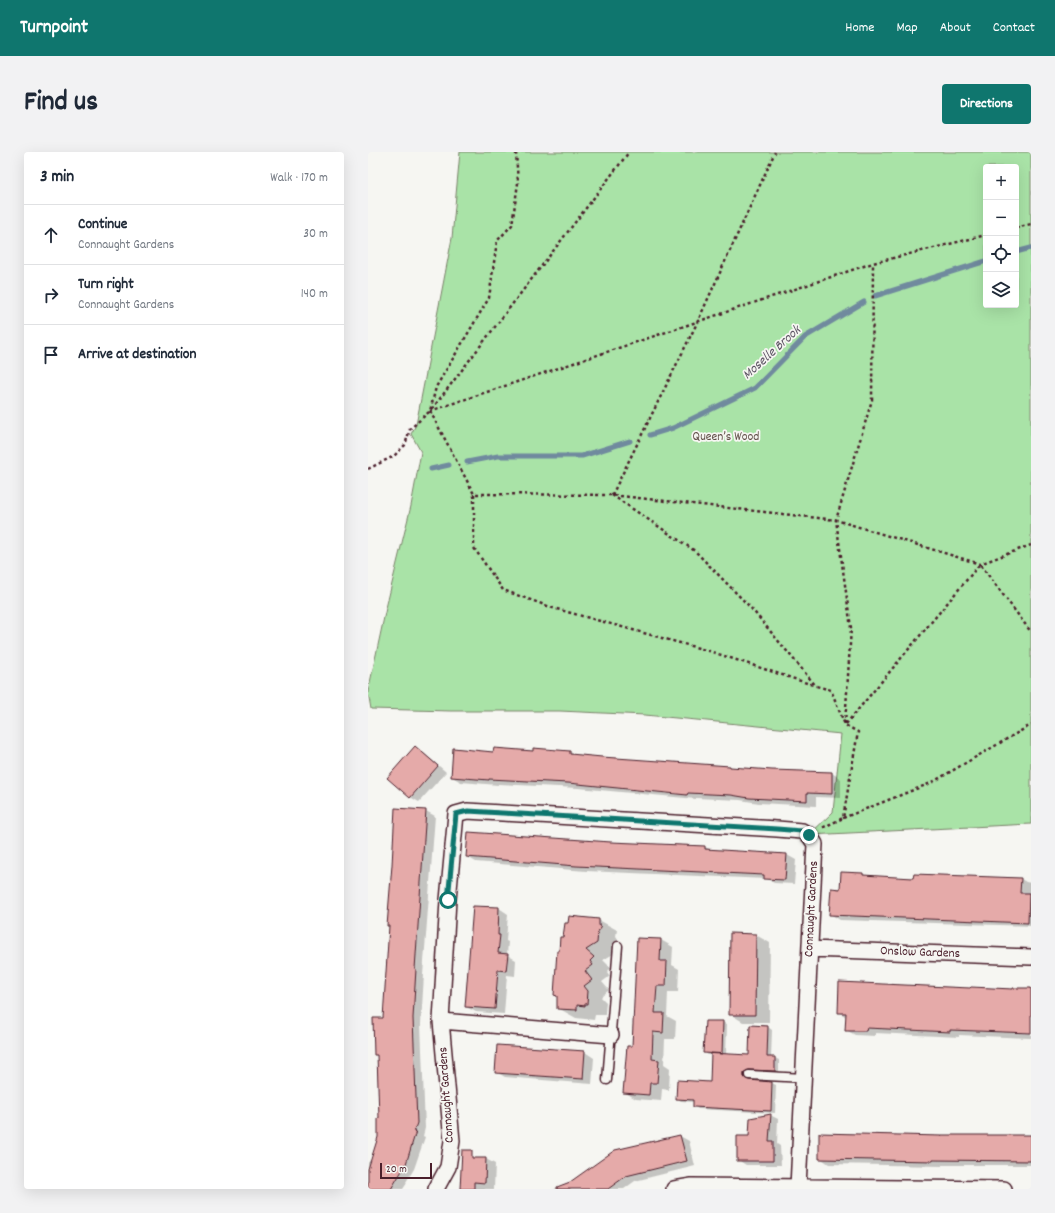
<!DOCTYPE html>
<meta charset="utf-8">
<style>
body{margin:0;font-family:Dekko,sans-serif;background:#f2f2f3;color:#1f2937}
.controls{position:absolute;right:12px;top:12px;display:grid;overflow:hidden;border-radius:4px;box-shadow:0 4px 16px #0002}
.controls button{width:36px;height:36px;display:grid;place-items:center;padding:0;border:0;border-bottom:1px solid #e0e1e3;background:#fff;color:#1f2937;font:20px sans-serif}
.scale{position:absolute;left:12px;bottom:10px;width:52px;box-sizing:border-box;padding-left:4px;border:2px solid #4a1f2b;border-top:0;font-size:11px;line-height:14px;white-space:nowrap;color:#4a1f2b;-webkit-text-stroke:3px #f6f6f2;paint-order:stroke}
.stop{position:absolute;width:12px;height:12px;margin:-9px;border:3px solid #0f766e;border-radius:50%;background:#fff}
.stop.end{background:#0f766e;border-color:#fff;box-shadow:0 1px 4px #0008}
.list{margin:0;padding:0;list-style:none}
h2{display:flex;justify-content:space-between;align-items:center;height:52px;margin:0;padding:0 16px;font-size:17px}
h2 small{font-size:13px;font-weight:400;color:#747a83}
.list li{display:grid;grid-template-columns:26px 1fr auto;gap:12px;align-items:center;box-sizing:border-box;height:60px;padding:0 16px;border-top:1px solid #e0e1e3}
.list b{display:block;font-size:15px;white-space:nowrap}
.list p{margin:0;font-size:13px;white-space:nowrap;color:#747a83}
.list em{font-size:13px;font-style:normal;color:#747a83}
.icon{flex:none;width:22px;height:22px;fill:none;stroke:currentColor;stroke-width:2;stroke-linecap:round;stroke-linejoin:round}
.map{position:relative;flex:none;width:663px;height:1037px;overflow:hidden;border-radius:4px}
header{display:flex;align-items:center;gap:24px;box-sizing:border-box;height:56px;padding:0 20px;background:#0f766e;color:#fff}
header strong{font-size:19px}
nav{display:flex;gap:22px;margin-inline-start:auto;font-size:14px}
.intro{display:flex;align-items:center;justify-content:space-between;box-sizing:border-box;height:96px;padding:0 24px}
h1{margin:0;font-size:28px}
.button{padding:10px 18px;border-radius:4px;background:#0f766e;color:#fff;font-size:14px;font-weight:700}
main{display:flex;gap:24px;padding:0 24px}
aside{flex:1;background:#fff;border-radius:4px;box-shadow:0 4px 16px #0002}
.map>svg:first-child{display:block}
.green{fill:#a9e3a7;stroke:#7a8169;fill-rule:evenodd}
.shadow{fill:#0003}
.lines{fill:none;stroke-linecap:round;stroke-linejoin:round}
.stream{stroke:#708a9e;stroke-width:5}
.building{fill:#e5aaa9;stroke:#4a1f2b}
.lane-casing{stroke:#4a1f2b;stroke-width:11}
.street-casing{stroke:#4a1f2b;stroke-width:18}
.path{stroke:#4a1f2b;stroke-width:2.5;stroke-dasharray:3 3;stroke-linecap:butt}
.lane{stroke:#f6f6f2;stroke-width:8}
.street{stroke:#f6f6f2;stroke-width:15}
.route{stroke:#0f766e;stroke-width:5}
.labels{text-anchor:middle;dominant-baseline:central;stroke-width:3.5;stroke-linejoin:round;paint-order:stroke}
.park-label{font-size:13px;fill:#62504a;stroke:#f6f6f2}
.street-label{font-size:13px;fill:#4a1f2b;stroke:#f6f6f2}
.water-label{font-size:14px;font-style:italic;fill:#5d5464;stroke:#f6f6f2}
</style>
<header>
<strong>Turnpoint</strong>
<nav><a>Home</a><a>Map</a><a>About</a><a>Contact</a></nav>
</header>
<div class="intro"><h1>Find us</h1><a class="button">Directions</a></div>
<main>
<aside>
<h2>3 min<small>Walk · 170 m</small></h2>
<ul class="list">
<li><svg class="icon" aria-label="ahead" viewBox="0 0 24 24"><path d="M12 20V5M6 11l6-6 6 6"/></svg><div><b>Continue</b><p>Connaught Gardens</p></div><em>30 m</em></li>
<li><svg class="icon" aria-label="right" viewBox="0 0 24 24"><path d="M7 20v-9h11M14 6l5 5-5 5"/></svg><div><b>Turn right</b><p>Connaught Gardens</p></div><em>140 m</em></li>
<li><svg class="icon" aria-label="arrive" viewBox="0 0 24 24"><path d="M6 21V4h12l-3 4 3 4H6"/></svg><div><b>Arrive at destination</b></div></li>
</ul>
</aside>
<div class="map">
<svg width="663" height="1037" viewBox="0 0 663 1037">
<rect width="100%" height="100%" fill="#f6f6f2"/>
<filter id="ink" filterUnits="userSpaceOnUse"><feTurbulence type="fractalNoise" baseFrequency=".025" numOctaves="2"/><feDisplacementMap in="SourceGraphic" scale="8" xChannelSelector="R" yChannelSelector="G"/><feConvolveMatrix kernelMatrix="1 2 1 2 8 2 1 2 1" color-interpolation-filters="sRGB"/></filter>
<g filter="url(#ink)">
<path class="green" d="M92 0H663V672L441 683 465 660 473 582 277 563 192 559H83L3 557 0 540 18 456 43 354 53 300 43 282 48 273 84 86ZM618 15H648V153H618Z"/>
<path class="shadow" d="M47 596 56 601 78 620 51 650 42 645Z
M202 600 209 604 404 619 464 621 473 627V646L448 645V654L391 651 372 648 328 646V647L210 636 130 632V633L93 630 84 625 126 601Z
M58 659 67 664 55 823H56L53 872 57 976 55 984 57 985 46 1017 38 1030 39 1031 35 1037H0V1011L6 1003 11 985 12 967 10 904 7 903 16 867 22 775 20 773Z
M243 691 337 695 343 698 419 703 428 708 426 732 406 731 399 727 218 719 108 710 99 705Z
M495 722 500 724 546 727H653L658 730 663 731V774L472 768 462 762 473 738Z
M106 755 131 756 140 762 138 789 140 790 139 803 148 808 147 824 139 823 136 862 108 860 98 855Z
M231 768 249 778 248 784 250 787 248 789 247 801 235 808 243 816 239 820 242 824 234 830 241 838 233 845 238 850 237 862H234V863H227L226 868 208 866 190 856Z
M363 782 388 783 402 791 401 870H375L362 862Z
M270 787 293 788 305 795 304 813 311 817 310 840H300L299 864 308 869 307 887H297L296 912 302 916 301 938 294 937 293 949 268 947 256 940 265 895Z
M603 837 663 838V886L591 883V885L507 881V884L487 883 478 878V865L471 860Z
M338 870H355L359 873 358 903 382 904 383 874 400 875 404 878 403 906H407L411 908V921L380 925V929L404 931 408 933 407 961 330 957 326 954V950L313 949 309 946 343 931 344 903H340L336 900Z
M130 894 217 900 226 906 224 932 137 925 128 920Z
M402 963 410 967 409 992 412 994 413 1013H378L370 1008Z
M312 984 321 989 327 1014 267 1029 256 1037H186L202 1031Z
M663 984V1013H574V1014L461 1012 452 1006 574 985Z
M118 1007 127 1012 126 1037H93Z"/>
<g class="lines">
<path class="stream" d="M648 100 663 96
M507 144 618 109
M282 283 305 276 387 236 437 185 496 150
M99 310 130 304H214L262 289
M63 317 81 313"/>
</g>
<path class="building" d="M47 594 70 614 42 646 19 626Z
M85 596 125 600 126 596 165 599V596L202 599V602L234 605 362 614V615L404 618 464 620V642L439 641V649L381 646 363 643 320 641 319 643 200 631 121 627V628L83 625Z
M27 656 58 658 47 817H48L45 866 49 971 46 979H48L38 1012 23 1037H0V1017L10 985V966H11L9 903H6L5 866H15L21 774H19L24 713Z
M100 680 243 690 337 694V697L419 702 417 728 396 727V723L208 714 98 705Z
M473 720 495 721V723L545 726 546 722 653 726 652 741H661L660 771 461 763 463 736 472 737Z
M105 754 131 755 130 783H132L130 801 140 802 138 819 130 818 127 857 97 855Z
M201 764 231 767V773L233 777 230 779 229 791 218 798 226 805 222 809 225 813 217 819 224 828 216 834 220 839 219 852H217V854L209 853V858L189 857V844L186 843 189 799H191L192 785H195L197 771H200Z
M362 781 388 782 387 863H361Z
M269 786 293 787 292 809H299L298 834H289L287 861H296L295 881 285 880 284 907 291 908 289 931H282L281 943 255 941 259 894H264Z
M471 830 602 836 603 835 645 837V836H663V881L582 878V880L499 876 498 879H477L478 861H470Z
M337 869H355L354 902 335 901Z
M382 873 400 874 399 905H407V919L381 918 376 920V925L381 928 404 930 403 959 325 955V948L308 947 309 928 342 930 343 901 381 903Z
M129 893 217 899 215 927 127 921Z
M403 962 401 989H405V1009H369V984H381L382 966Z
M451 981 573 984V983H663V1009L565 1008V1009L451 1007Z
M312 983 319 1009 258 1024 240 1037H189V1035L202 1030 247 998Z
M94 998H104V1006H118L117 1031 106 1030V1037H92Z"/>
<g class="lines">
<defs>
<path id="lane" d="M381 923 436 926
M239 928 250 794"/>
<path id="street" d="M442 797 663 805
M73 869 243 883
M68 1037 80 1015 84 989 73 869 80 748 88 662 99 659 409 677 434 679 441 683 447 692 430 1035
M306 1037 324 1034 636 1037"/>
</defs>
<use href="#lane" class="lane-casing"/>
<use href="#street" class="street-casing"/>
<path class="path" d="M648 76 663 72
M64 257 261 0
M62 259 106 342 244 343 468 368 612 412 663 393
M62 259 505 111 618 83
M0 317 26 304 37 293 42 277 62 259 68 235 121 146 129 89 144 73 150 31 148 0
M106 342V396L135 438 185 456 341 499 448 534
M244 343 327 399 382 455 448 534 463 538 477 573 490 580 475 666 454 676
M244 343 329 171 407 0
M477 572 483 476 468 368 504 248 505 111
M478 572 612 412 663 480
M475 666 563 631 663 573"/>
<use href="#lane" class="lane"/>
<use href="#street" class="street"/>
</g>
</g>
<g class="lines" filter="url(#ink)">
<path class="route" d="M80 748 88 662 100 659 409 677 434 679 441 683"/>
</g>
<g class="labels">
<g class="park-label">
<text x="358" y="285">Queen’s Wood</text>
</g>
<g class="street-label">
<text transform="translate(444 757) rotate(-87)">Connaught Gardens</text>
<text transform="translate(552 801) rotate(2)">Onslow Gardens</text>
<text transform="translate(79 943) rotate(-94)">Connaught Gardens</text>
</g>
<g class="water-label">
<text transform="translate(404 201) rotate(-42)">Moselle Brook</text>
</g>
</g>
</svg>
<div class="controls">
<button>+</button>
<button>−</button>
<button><svg class="icon" aria-label="locate" viewBox="0 0 24 24"><circle cx="12" cy="12" r="6"/><path d="M12 2v4M12 18v4M2 12h4M18 12h4"/></svg></button>
<button><svg class="icon" aria-label="layers" viewBox="0 0 24 24"><path d="M12 4l9 5-9 5-9-5zM3 14l9 5 9-5"/></svg></button>
</div>
<div class="scale">20 m</div>
<div class="stop" style="left:80px;top:748px"></div>
<div class="stop end" style="left:441px;top:683px"></div>
</div>
</main>
